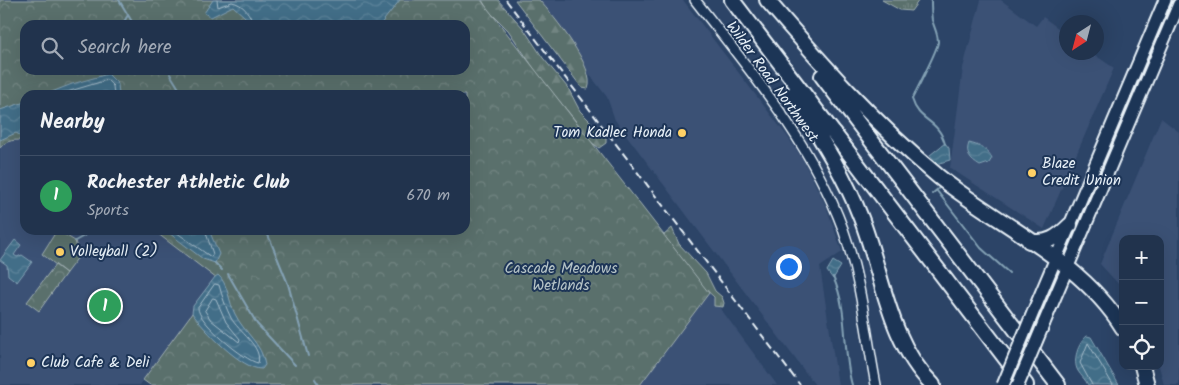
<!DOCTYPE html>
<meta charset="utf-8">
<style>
body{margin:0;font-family:Kalam,sans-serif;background:#2d3f57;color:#f1f3f6}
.controls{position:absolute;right:15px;bottom:15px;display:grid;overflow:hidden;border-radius:10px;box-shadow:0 5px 20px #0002}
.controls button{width:45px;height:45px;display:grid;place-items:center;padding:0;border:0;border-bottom:1px solid #3e4e65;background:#21334d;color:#f1f3f6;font:25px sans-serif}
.compass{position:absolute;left:1059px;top:15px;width:45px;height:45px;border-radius:50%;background:#21334d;box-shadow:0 5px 20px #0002;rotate:216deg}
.you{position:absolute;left:788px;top:266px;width:18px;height:18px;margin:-12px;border:4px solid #fff;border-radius:50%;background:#1a73e8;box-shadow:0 0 0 8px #1a73e833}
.badge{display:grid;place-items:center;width:32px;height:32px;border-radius:50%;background:#ffd166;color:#fff;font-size:16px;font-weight:700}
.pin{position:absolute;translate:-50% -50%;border:2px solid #fff;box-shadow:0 1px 5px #0006}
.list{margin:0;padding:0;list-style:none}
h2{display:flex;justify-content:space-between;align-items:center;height:65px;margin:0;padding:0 20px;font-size:21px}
h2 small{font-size:16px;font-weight:400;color:#a2aab6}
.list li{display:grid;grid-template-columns:32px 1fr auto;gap:15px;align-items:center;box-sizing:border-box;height:80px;padding:0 20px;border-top:1px solid #3e4e65}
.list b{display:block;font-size:19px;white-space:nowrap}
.list p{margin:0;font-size:16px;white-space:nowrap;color:#a2aab6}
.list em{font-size:16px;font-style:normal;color:#a2aab6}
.icon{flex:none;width:28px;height:28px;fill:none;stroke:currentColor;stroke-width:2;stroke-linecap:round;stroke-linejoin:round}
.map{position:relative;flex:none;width:1179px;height:385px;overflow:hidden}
.search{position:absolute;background:#21334d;box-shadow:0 5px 20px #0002;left:20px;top:20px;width:450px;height:55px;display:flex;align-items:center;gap:12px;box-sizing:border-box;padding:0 18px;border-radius:15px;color:#a2aab6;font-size:19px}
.panel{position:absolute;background:#21334d;box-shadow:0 5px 20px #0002;left:20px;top:90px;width:450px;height:145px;border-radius:15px}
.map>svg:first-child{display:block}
.built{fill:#3b5175}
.grass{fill:url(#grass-tufts);stroke:#a1b0b2}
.forest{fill:url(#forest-firs);stroke:#a1b0b2}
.park{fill:url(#park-crowns);stroke:#a1b0b2;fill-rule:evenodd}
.pitch{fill:#5a706c;stroke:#a1b0b2}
.water{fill:url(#water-waves);stroke:#84a2b5}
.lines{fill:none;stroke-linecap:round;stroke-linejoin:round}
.shore{stroke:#a6bdcb;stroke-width:1}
.stream{stroke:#84a2b5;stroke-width:2}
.minor-casing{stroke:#e8f1f8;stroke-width:12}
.major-casing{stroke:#e8f1f8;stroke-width:15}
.highway-casing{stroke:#e8f1f8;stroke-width:18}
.minor{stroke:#1d3557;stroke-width:9}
.major{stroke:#1d3557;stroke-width:11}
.highway{stroke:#1d3557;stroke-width:14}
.rail{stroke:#e8f1f8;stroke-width:2;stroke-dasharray:8 4;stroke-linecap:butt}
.major-bridge-casing{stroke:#e8f1f8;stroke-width:15;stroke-linecap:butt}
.major-bridge{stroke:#1d3557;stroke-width:11}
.poi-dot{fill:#ffd166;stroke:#1d3557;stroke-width:2}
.labels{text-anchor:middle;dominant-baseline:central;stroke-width:4;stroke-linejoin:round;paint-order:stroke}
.street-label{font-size:15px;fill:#e8f1f8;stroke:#1d3557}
.poi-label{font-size:15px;fill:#e8f1f8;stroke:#1d3557;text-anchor:start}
.park-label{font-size:15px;fill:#b6c4c7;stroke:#1d3557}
</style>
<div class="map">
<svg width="1179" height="385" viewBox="0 0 1179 385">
<defs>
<pattern id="grass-tufts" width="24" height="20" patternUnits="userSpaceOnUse" patternTransform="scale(1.25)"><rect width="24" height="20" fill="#5a706c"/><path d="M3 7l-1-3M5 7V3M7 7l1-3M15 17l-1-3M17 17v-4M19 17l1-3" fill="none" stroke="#728582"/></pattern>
<pattern id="forest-firs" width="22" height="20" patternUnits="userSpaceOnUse" patternTransform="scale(1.25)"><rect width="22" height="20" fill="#5a706c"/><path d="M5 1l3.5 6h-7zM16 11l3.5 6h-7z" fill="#728582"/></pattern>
<pattern id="park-crowns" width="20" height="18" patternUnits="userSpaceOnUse" patternTransform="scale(1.25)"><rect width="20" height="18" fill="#5a706c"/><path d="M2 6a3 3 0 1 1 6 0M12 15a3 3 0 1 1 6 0" fill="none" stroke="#728582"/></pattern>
<pattern id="water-waves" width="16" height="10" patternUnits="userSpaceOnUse" patternTransform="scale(1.25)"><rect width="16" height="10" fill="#426e88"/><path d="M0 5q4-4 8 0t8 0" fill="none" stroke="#5d839a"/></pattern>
</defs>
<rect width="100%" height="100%" fill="#2c4467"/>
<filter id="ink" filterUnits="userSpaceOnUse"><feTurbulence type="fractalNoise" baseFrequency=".02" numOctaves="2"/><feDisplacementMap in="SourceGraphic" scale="10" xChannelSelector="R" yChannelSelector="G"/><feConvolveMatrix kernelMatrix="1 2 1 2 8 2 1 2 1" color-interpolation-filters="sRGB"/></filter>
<g filter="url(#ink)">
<path class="built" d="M532 0H683L787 136 802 158 826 206 842 252 820 267 838 385H815L615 120 607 97Z
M981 0H1001L1036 26 1043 17 1066 34V52L1092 53 1114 68 1044 229 950 168 963 68Z
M1161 118 1179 132V385H1164L1159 366 1160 239H1123V289L1100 264Z
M17 139 25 141V230H153L217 278 140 385H0V148L3 144Z
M709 293 777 385H640Z"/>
<path class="grass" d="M882 0H919L911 11 900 10Z"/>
<path class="forest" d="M482 0H498L523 28 543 58 568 88 580 111 606 137V143L599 148 583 136 579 125 539 76 508 30 488 10Z
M515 0H539C553 15 597 69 588 89L582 88Z
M672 228 679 244 706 273 715 291 722 297 724 303 723 307 714 306V297L703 287 663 236Z"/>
<path class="park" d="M0 0H481L709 293 640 385H150L143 380 217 279 153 230H465V95H25V141C16 139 6 140 0 148ZM25 25H465V70H25Z
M55 265 66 273 39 311 27 302Z"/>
<path class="pitch" d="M57 230 75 241 79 256 66 273 42 254Z"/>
<path class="water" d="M213 0H400L380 25H249L245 17 233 6 211 17 204 13Z
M108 74 118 84 119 95H44L72 84Z
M25 102V138L16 133 0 140V110Z
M945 143 949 148 950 160 936 164 930 155Z
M969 143C978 145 988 149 992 158L989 163 980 166C970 160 965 154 969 143Z
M165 230H209L219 254 215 263 203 259Z
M15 240 21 245 14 255 17 257 22 255 32 262 17 282 8 275 7 265 0 260Z
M833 261 841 266 833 279 827 271Z
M218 275C228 283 229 303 235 314 244 333 262 343 265 365L262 369C242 370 203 329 192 313L193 306 215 277Z
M1087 336 1091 337 1119 385H1088C1086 380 1081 376 1078 371 1072 361 1078 343 1087 336Z"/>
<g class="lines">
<path class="shore" d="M217 0 218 7 232 2C243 4 251 14 253 25
M57 95 107 80 113 86 114 95
M173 230 211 257 213 254 205 230
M215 284 219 285C222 296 226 308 231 318 238 331 263 347 258 363 245 361 197 321 198 308Z
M213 298 216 299 226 322 240 339 239 342 211 320 205 311Z
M1092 385 1080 363 1088 343 1113 385"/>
<path class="stream" d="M119 0 134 25
M931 0C931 6 931 13 932 20 934 27 938 34 938 42 938 49 916 91 912 99 919 123 938 118 945 144
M122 25 128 15
M170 74 183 95
M937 191 981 248 1009 273
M932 194 940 187
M266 230 288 284 308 356
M75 241 84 236 88 230
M215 263 222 270
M228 274 257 324 295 365
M833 277C849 311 842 350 852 385
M315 379 319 385"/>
<defs>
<path id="minor" d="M695 0C751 72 811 142 843 229 861 279 866 333 876 385"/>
<path id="major" d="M1034 310 1165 0
M1044 323 1179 4"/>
<path id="highway" d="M732 0 1026 385
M767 0C821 63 875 124 939 177 1000 226 1080 259 1123 328
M822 76 1058 385
M793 94C818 134 844 174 861 218 883 274 888 341 933 385
M1029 241C1047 245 1058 237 1070 225
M1142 366 1147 385"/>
</defs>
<use href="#minor" class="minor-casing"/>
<use href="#major" class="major-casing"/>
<use href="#highway" class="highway-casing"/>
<use href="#minor" class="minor"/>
<use href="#major" class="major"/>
<use href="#highway" class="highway"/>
<path class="rail" d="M506 0 800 385"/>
<defs>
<path id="major-bridge" d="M1003 385 1034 310
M1018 385 1044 323"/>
</defs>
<use href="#major-bridge" class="major-bridge-casing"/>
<use href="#major-bridge" class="major-bridge"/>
</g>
</g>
<g class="poi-dot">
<circle cx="682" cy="133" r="5"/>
<circle cx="1032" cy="173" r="5"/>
<circle cx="60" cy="252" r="5"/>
<circle cx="31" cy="363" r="5"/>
</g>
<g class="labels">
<g class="street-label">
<text transform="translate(772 82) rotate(54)">Wilder Road Northwest</text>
</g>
<g class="poi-label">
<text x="672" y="133" text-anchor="end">Tom Kadlec Honda</text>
<text x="1042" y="164">Blaze<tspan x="1042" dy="17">Credit Union</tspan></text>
<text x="70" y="252">Volleyball (2)</text>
<text x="41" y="363">Club Cafe &amp; Deli</text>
</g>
<g class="park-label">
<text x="561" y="269">Cascade Meadows<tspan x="561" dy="17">Wetlands</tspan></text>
</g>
</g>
</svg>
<div class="controls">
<button>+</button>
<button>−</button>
<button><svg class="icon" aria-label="locate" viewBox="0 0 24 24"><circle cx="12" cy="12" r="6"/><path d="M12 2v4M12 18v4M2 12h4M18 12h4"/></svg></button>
</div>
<svg class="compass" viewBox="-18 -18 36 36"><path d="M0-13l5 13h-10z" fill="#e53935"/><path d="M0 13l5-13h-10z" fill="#a2aab6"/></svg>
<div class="you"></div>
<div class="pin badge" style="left:105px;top:306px;background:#2e9e5b">1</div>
<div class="search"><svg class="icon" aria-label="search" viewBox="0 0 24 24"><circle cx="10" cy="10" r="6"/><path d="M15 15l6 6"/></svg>Search here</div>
<section class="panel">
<h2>Nearby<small></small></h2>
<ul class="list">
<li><span class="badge" style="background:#2e9e5b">1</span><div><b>Rochester Athletic Club</b><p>Sports</p></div><em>670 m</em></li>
</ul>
</section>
</div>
